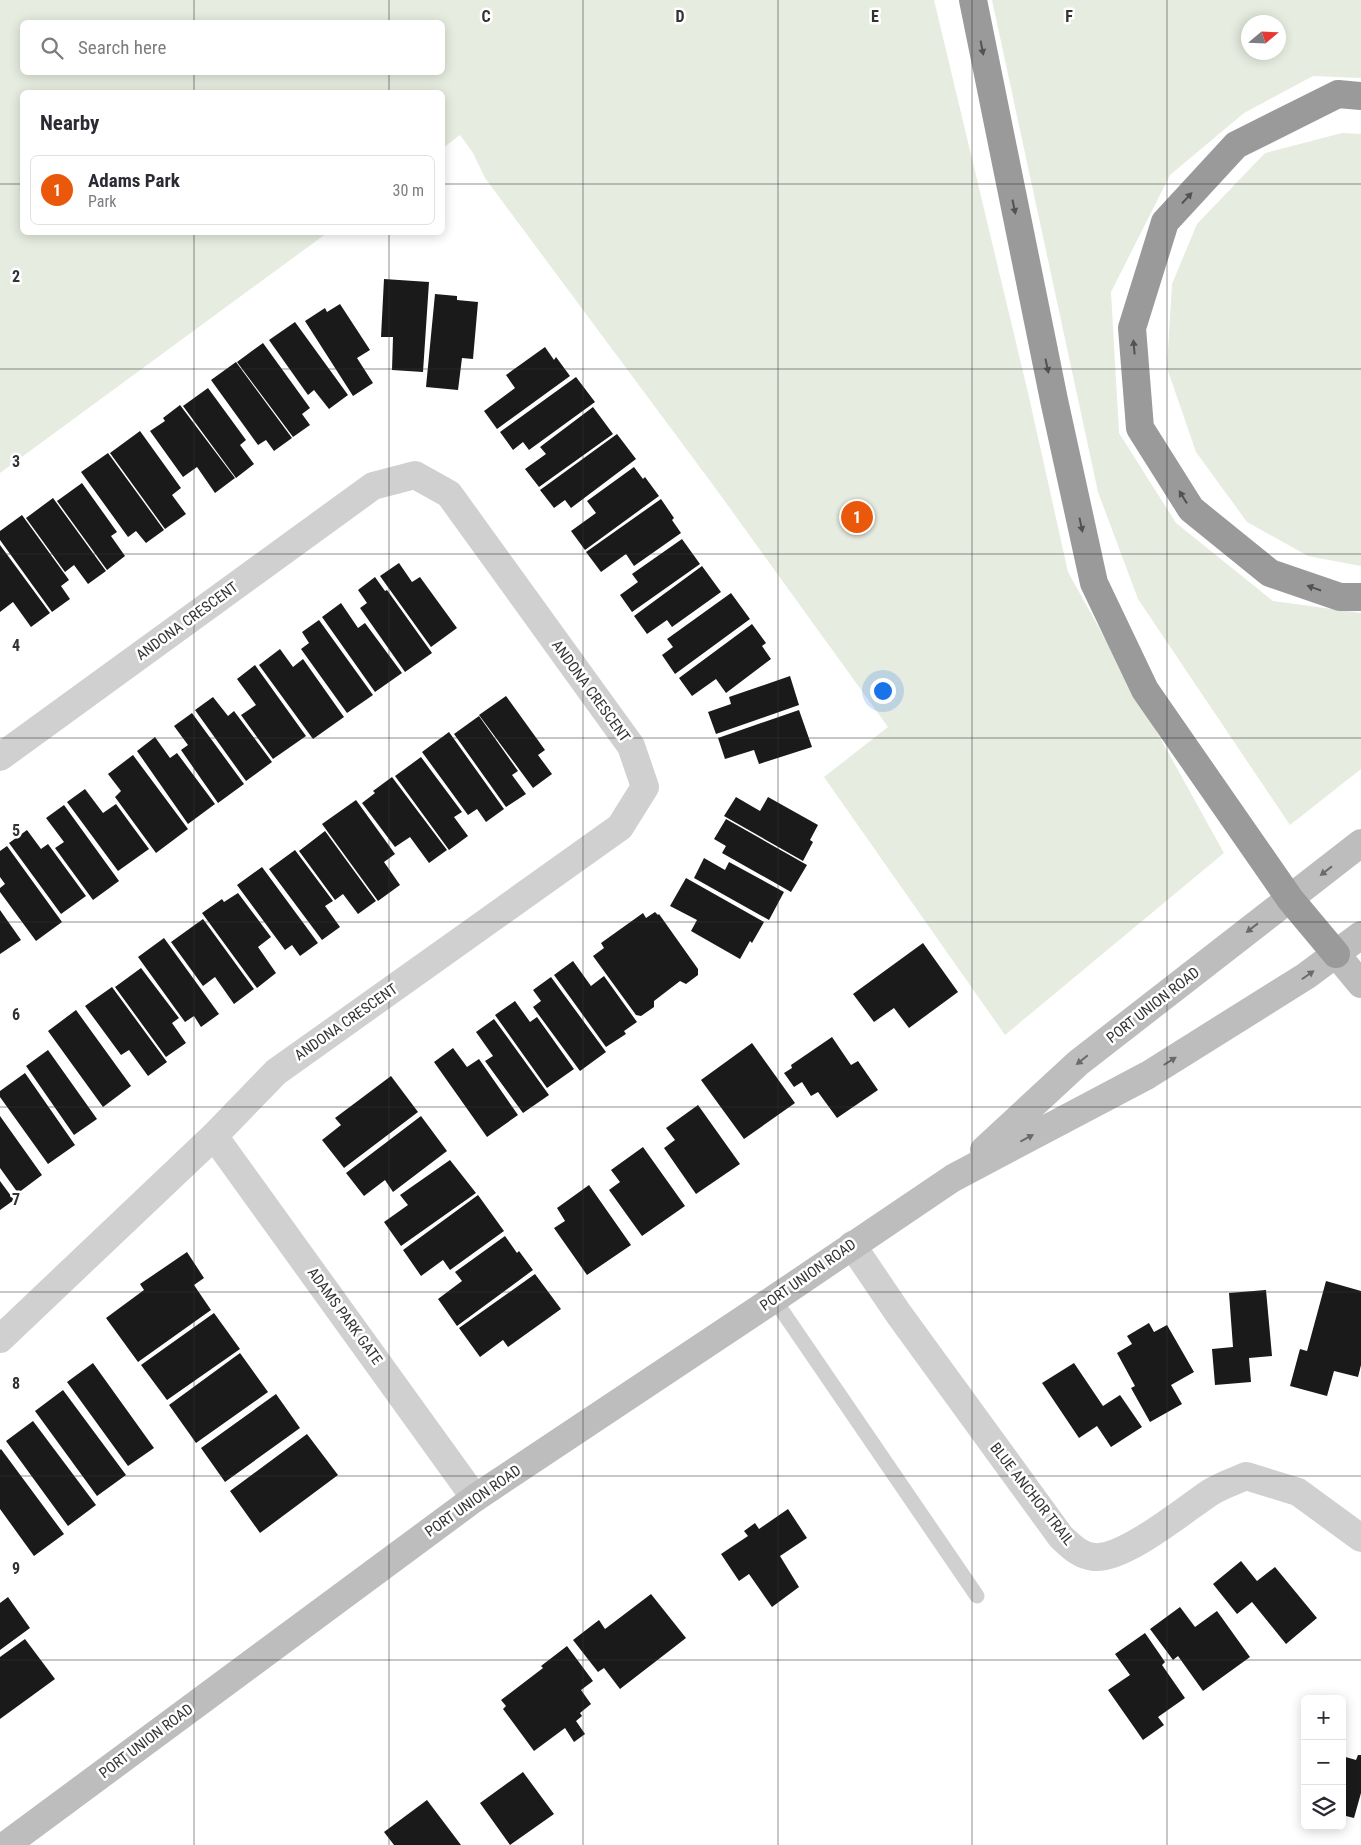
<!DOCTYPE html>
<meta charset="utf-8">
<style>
body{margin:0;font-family:"Roboto Condensed",sans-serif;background:#f7f7f7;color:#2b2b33}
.controls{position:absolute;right:15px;bottom:15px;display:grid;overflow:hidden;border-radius:8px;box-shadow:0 2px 12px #0003}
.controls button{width:45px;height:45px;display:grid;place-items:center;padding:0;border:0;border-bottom:1px solid #e1e1e2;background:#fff;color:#2b2b33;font:25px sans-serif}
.compass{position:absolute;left:1241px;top:15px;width:45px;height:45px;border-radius:50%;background:#fff;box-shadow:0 2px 12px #0003;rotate:71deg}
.you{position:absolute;left:882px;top:690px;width:18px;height:18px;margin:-12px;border:4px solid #fff;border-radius:50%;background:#1a73e8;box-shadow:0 0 0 8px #1a73e833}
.badge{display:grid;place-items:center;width:32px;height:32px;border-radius:50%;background:#ea580c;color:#fff;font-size:16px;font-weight:700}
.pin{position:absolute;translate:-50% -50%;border:2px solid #fff;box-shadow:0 1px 5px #0006}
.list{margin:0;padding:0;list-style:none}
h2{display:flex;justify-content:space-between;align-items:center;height:65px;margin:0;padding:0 20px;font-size:21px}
h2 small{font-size:16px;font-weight:400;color:#7c7c81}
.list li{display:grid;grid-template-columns:32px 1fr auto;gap:15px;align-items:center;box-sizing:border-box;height:70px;margin:0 10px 10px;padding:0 10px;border:1px solid #e1e1e2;border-radius:8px}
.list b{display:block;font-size:19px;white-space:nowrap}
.list p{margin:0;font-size:16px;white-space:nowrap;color:#7c7c81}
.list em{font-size:16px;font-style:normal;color:#7c7c81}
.icon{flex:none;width:28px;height:28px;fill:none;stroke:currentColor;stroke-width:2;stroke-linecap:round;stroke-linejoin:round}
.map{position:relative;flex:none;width:1361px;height:1845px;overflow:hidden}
.search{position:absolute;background:#fff;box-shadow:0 2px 12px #0003;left:20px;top:20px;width:425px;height:55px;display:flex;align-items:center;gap:12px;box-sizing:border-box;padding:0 18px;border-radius:8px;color:#7c7c81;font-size:19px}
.panel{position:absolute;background:#fff;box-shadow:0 2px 12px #0003;left:20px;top:90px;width:425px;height:145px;border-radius:8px}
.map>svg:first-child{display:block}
.green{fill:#e6ecdf;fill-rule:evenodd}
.building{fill:#1a1a1a}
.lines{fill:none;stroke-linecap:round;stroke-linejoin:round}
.lane{stroke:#d0d0d0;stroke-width:15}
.street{stroke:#d0d0d0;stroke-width:28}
.secondary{stroke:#bdbdbd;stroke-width:28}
.highway{stroke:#9a9a9a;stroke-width:28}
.oneway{fill:#525252}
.oneway2{fill:#6a6a6a}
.grid{fill:none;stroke:#333;stroke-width:1;stroke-opacity:0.55}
.labels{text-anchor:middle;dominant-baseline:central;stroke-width:5;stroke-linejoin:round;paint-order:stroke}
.street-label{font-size:15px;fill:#333;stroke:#fff}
.grid-label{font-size:16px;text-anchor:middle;font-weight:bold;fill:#333;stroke:#fff;stroke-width:5;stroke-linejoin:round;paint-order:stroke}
</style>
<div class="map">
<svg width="1361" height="1845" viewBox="0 0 1361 1845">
<rect width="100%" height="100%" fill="#fff"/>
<path class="green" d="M0 0H934L1029 397 1068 572 1224 853 1005 1035 824 777 888 727 716 489 485 178 473 153 460 135 443 148 442 92H22V232L327 233 0 473ZM22 22H442V72H22Z
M992 0H1361V78L1313 76 1244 113 1170 175 1111 292 1119 433 1176 523 1273 601 1361 613V769L1290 825 1138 599 1098 492ZM1248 22H1278V52H1248Z
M1342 133 1361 134V566L1308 556 1247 522 1196 452 1167 368 1172 284 1197 224 1265 153Z"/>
<path class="building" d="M384 279 429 282 423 372 392 370 393 337H381Z
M435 294 457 296V300L478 302 473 359 462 358 458 390 426 387Z
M340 304 370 350 357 358 373 383 353 396 305 321 325 308 327 312Z
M295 322 348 395 329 409 314 390 308 395 269 340Z
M263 343 310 408 302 414 310 425 293 437 237 362Z
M545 347 554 360 556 357 570 376 497 429 484 411 515 388 506 375Z
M236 362 292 438 274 451 266 440 258 445 211 380Z
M576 377 595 402 529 450 523 442 513 450 500 432Z
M208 388 246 440 240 445 254 464 236 478 183 406Z
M180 405 235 478 215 493 197 467 183 477 150 431 165 421 163 418Z
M593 407 613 434 539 487 525 469 546 454 540 447Z
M140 431 181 488 172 495 186 514 165 529 110 453Z
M617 434 636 459 571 508 565 500 554 508 540 490Z
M108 453 164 530 146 543 136 531 128 537 81 472Z
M634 467 643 479 645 477 659 496 585 550 571 531 596 513 587 501Z
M82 483 117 532 111 536 125 556 107 570 57 501Z
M53 498 106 571 88 584 74 565 65 572 26 518Z
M661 499 674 518 672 520 681 533 634 566 626 554 601 572 586 552Z
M22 515 69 580 61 586 70 599 52 612 0 540V531Z
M682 539 700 564 632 612 620 595 638 582 632 574Z
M0 545 50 613 31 627 13 602 0 612Z
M399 563 412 582 420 577 457 628 431 647 380 576Z
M702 566 721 592 672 627 667 620 647 634 634 616Z
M375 577 385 591 387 590 432 653 405 672 360 608 367 603 358 590Z
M731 593 750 619 675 674 662 655 673 647 667 639Z
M341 603 358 628 365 623 402 673 375 692 322 617Z
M319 620 373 695 347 713 301 649 309 643 302 632Z
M752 624 766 643 762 646 771 659 726 693 716 679 692 696 679 678Z
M280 649 293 667 303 659 344 717 313 739 259 665Z
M255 665 306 736 273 759 241 715 256 705 237 679Z
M790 676 799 705 716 734 708 712 731 704 729 697Z
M506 696 545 750 538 755 552 774 533 788 479 715Z
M213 697 228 716 234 711 272 762 246 781 195 710Z
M799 710 812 747 759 764 754 750 725 759 718 738Z
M192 713 244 784 218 803 181 750 188 745 174 726Z
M479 716 518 771 512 775 526 794 506 807 454 734Z
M449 732 504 809 486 822 477 809 468 815 422 752Z
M155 737 170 758 177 753 215 804 188 824 137 751Z
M133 755 188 829 156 853 115 797 121 791 108 774Z
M421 757 462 812 454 817 468 836 449 850 395 776Z
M392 777 447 850 429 863 410 837 395 847 362 803 375 793 373 791Z
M85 789 103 813 116 804 149 849 118 871 67 802Z
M736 797 760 811 768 797 818 825 810 840 813 842 803 861 724 816Z
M356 800 395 854 384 862 400 885 378 901 322 824Z
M64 805 119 881 93 900 55 848 64 842 46 818Z
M726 819 807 865 791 892 722 853 726 846 714 839Z
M27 830 41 849 48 844 86 896 61 914 9 843Z
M325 831 376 901 358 914 343 894 335 900 299 851Z
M7 846 62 922 36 941 0 892V888L5 884 0 877V851Z
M295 850 333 901 325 906 340 927 322 940 269 869Z
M704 858 725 870 729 862 784 892 769 920 694 878Z
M262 867 318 943 300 956 292 945 285 950 237 885Z
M686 878 764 922 752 943 750 941 740 959 691 931 697 920 670 906Z
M238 893 271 937 258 947 276 973 257 988 202 913 222 899 224 902Z
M0 910 21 940 0 954Z
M655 912 658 915 659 914 698 969V975L686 984 680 981 654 1001V1007L641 1016 636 1015 593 956 604 948 601 943 643 913 646 918Z
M203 919 254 989 234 1004 215 977 203 986 171 942Z
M164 938 219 1014 201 1027 194 1016 185 1022 138 957Z
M923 943 958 992 909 1028 894 1008 874 1022 853 994Z
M573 961 591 986 604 976 637 1022 624 1031 626 1034 606 1047 554 975Z
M141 968 179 1018 172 1023 186 1043 166 1057 115 987Z
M551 977 606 1052 580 1071 533 1007 541 1001 533 990Z
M112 987 167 1062 148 1076 129 1050 121 1055 85 1006Z
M515 1001 530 1022 537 1017 574 1069 547 1088 495 1015Z
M76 1010 131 1086 103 1107 48 1031Z
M494 1019 549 1095 523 1113 485 1061 493 1056 476 1032Z
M832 1037 851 1065 858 1061 878 1090 837 1118 818 1092 811 1096 802 1082 794 1087 784 1073 792 1068 791 1065Z
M752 1043 795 1103 744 1139 701 1080Z
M453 1048 467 1067 479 1059 518 1115 487 1137 434 1062Z
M48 1050 97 1119 74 1135 26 1066Z
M25 1073 75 1145 48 1164 0 1097V1091Z
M391 1076 418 1112 344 1168 322 1140 341 1125 335 1118Z
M698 1105 740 1164 696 1194 664 1148 675 1140 666 1128Z
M0 1116 42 1175 18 1193 0 1168Z
M421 1116 447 1151 393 1192 385 1180 364 1196 346 1173Z
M643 1147 685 1206 642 1236 609 1190 620 1182 611 1170Z
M450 1160 476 1193 401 1246 384 1222 408 1205 400 1195Z
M0 1181 14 1200 0 1210Z
M589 1185 631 1245 587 1275 554 1228 565 1221 557 1208Z
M478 1195 504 1231 450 1270 443 1260 421 1276 403 1250Z
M505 1236 517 1253 519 1251 533 1270 457 1326 438 1299 462 1281 455 1272Z
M187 1252 204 1278 194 1285 211 1310 138 1362 106 1318 144 1290 140 1284Z
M535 1274 561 1309 508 1347 503 1340 480 1357 459 1328Z
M1326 1281 1361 1291V1365L1358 1377 1334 1371 1327 1396 1290 1386 1300 1349 1307 1351Z
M1266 1290 1272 1356 1249 1358 1251 1382 1215 1385 1212 1349 1233 1347 1229 1293Z
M214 1313 240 1349 167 1400 141 1365Z
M1149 1323 1154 1332 1167 1325 1194 1372 1171 1385 1182 1404 1150 1422 1131 1388 1135 1386 1117 1353 1132 1344 1127 1336Z
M240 1353 268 1392 196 1443 169 1405Z
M93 1363 154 1448 128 1466 67 1382Z
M1074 1363 1103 1406 1120 1395 1142 1427 1111 1447 1097 1426 1079 1438 1042 1383Z
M63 1390 126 1475 97 1496 35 1411Z
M276 1394 300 1428 225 1482 201 1448Z
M33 1421 96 1505 68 1526 6 1441Z
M307 1434 338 1475 260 1533 230 1491Z
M1 1449 64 1534 34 1556 0 1509V1450Z
M788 1509 807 1538 780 1556 799 1587 772 1607 749 1574 739 1581 721 1554 748 1536 744 1531 755 1523 759 1529Z
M1241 1561 1257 1581 1275 1567 1317 1618 1286 1644 1252 1602 1237 1614 1213 1584Z
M651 1594 686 1638 620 1689 604 1668 598 1672 573 1640 599 1620 605 1629Z
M8 1597 30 1628 0 1650V1603Z
M1180 1607 1195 1627 1217 1611 1250 1657 1203 1691 1178 1656 1173 1660 1150 1629Z
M1145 1633 1165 1662 1162 1665 1185 1698 1158 1717 1164 1725 1143 1740 1108 1690 1130 1675 1115 1654Z
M25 1639 55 1679 0 1719V1657Z
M567 1646 593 1681 581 1690 591 1704 580 1713 582 1716 576 1721 585 1734 574 1742 565 1728 534 1751 503 1709 506 1706 501 1700 543 1668 541 1666Z
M1358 1755H1361V1793L1354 1818 1342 1815V1756L1356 1760Z
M523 1772 554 1814 510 1845 480 1803Z
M427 1800 461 1845H394L384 1832Z"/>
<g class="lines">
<path class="lane" d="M774 1299 977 1596"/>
<path class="street" d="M0 757 373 486 415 475 449 494 631 746 645 787 620 827 276 1072 214 1136 0 1339
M214 1136 475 1498
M852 1245 898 1313 1061 1537C1071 1546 1080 1556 1094 1557 1124 1560 1185 1509 1211 1492 1222 1485 1235 1481 1246 1476L1298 1492 1361 1538"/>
<path class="secondary" d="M1336 954 1361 984
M984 1150 1078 1063 1361 843
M6 1845 475 1498 774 1299 953 1178 1148 1075 1306 976 1361 935"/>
<path class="highway" d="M973 0 1054 400 1094 583 1145 690 1290 899 1336 954
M1361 96 1338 94 1236 145 1165 222 1132 328 1140 428 1191 509 1270 573 1340 597H1361"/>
</g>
<defs><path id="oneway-solid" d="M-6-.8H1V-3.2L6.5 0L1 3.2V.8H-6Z" transform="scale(1.25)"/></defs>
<g class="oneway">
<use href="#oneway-solid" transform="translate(982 48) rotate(79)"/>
<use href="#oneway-solid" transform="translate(1187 198) rotate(-47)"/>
<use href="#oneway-solid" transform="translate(1014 207) rotate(78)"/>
<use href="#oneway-solid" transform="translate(1134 347) rotate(-95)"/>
<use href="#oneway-solid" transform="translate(1047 366) rotate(78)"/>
<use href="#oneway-solid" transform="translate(1183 497) rotate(-122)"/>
<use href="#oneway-solid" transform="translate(1081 525) rotate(78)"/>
<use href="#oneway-solid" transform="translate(1314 588) rotate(-161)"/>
</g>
<g class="oneway2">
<use href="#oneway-solid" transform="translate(1326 871) rotate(142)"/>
<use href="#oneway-solid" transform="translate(1252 928) rotate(142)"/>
<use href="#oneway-solid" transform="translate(1308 975) rotate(-35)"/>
<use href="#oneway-solid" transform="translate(1082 1060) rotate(141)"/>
<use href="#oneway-solid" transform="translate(1170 1061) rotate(-32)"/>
<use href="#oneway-solid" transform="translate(1027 1138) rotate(-28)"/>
</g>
<path class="grid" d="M194 0V22M389 0V22M583 0V1845M778 0V1845M972 0V1845M1167 0V1845M194 72V92M389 72V92M0 184H22M442 184H1361M194 232V1845M389 232V1845M0 369H1361M0 554H1361M0 738H1361M0 922H1361M0 1107H1361M0 1292H1361M0 1476H1361M0 1660H1361"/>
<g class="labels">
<g class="street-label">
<text transform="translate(187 621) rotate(-36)">ANDONA CRESCENT</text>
<text transform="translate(591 691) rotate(54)">ANDONA CRESCENT</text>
<text transform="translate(1153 1005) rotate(-38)">PORT UNION ROAD</text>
<text transform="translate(346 1022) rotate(-35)">ANDONA CRESCENT</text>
<text transform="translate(808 1275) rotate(-35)">PORT UNION ROAD</text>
<text transform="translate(345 1316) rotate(54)">ADAMS PARK GATE</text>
<text transform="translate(1032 1494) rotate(52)">BLUE ANCHOR TRAIL</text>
<text transform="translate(473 1501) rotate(-35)">PORT UNION ROAD</text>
<text transform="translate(146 1741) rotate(-37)">PORT UNION ROAD</text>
</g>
</g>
<g class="grid-label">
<text x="486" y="22">C</text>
<text x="680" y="22">D</text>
<text x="875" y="22">E</text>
<text x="1069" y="22">F</text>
<text x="16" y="282">2</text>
<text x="16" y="467">3</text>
<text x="16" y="651">4</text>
<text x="16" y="836">5</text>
<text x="16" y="1020">6</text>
<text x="16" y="1205">7</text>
<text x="16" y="1389">8</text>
<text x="16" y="1574">9</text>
</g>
</svg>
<div class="controls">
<button>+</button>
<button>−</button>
<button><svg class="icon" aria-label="layers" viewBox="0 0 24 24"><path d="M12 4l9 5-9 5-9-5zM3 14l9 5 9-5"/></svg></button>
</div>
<svg class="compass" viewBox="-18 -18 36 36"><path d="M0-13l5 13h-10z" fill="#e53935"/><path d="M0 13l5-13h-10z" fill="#7c7c81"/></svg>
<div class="you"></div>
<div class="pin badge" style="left:857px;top:517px">1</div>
<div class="search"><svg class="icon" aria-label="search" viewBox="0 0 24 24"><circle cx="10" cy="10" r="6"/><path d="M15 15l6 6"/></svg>Search here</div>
<section class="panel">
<h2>Nearby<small></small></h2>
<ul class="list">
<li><span class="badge">1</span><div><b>Adams Park</b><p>Park</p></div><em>30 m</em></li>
</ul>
</section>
</div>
